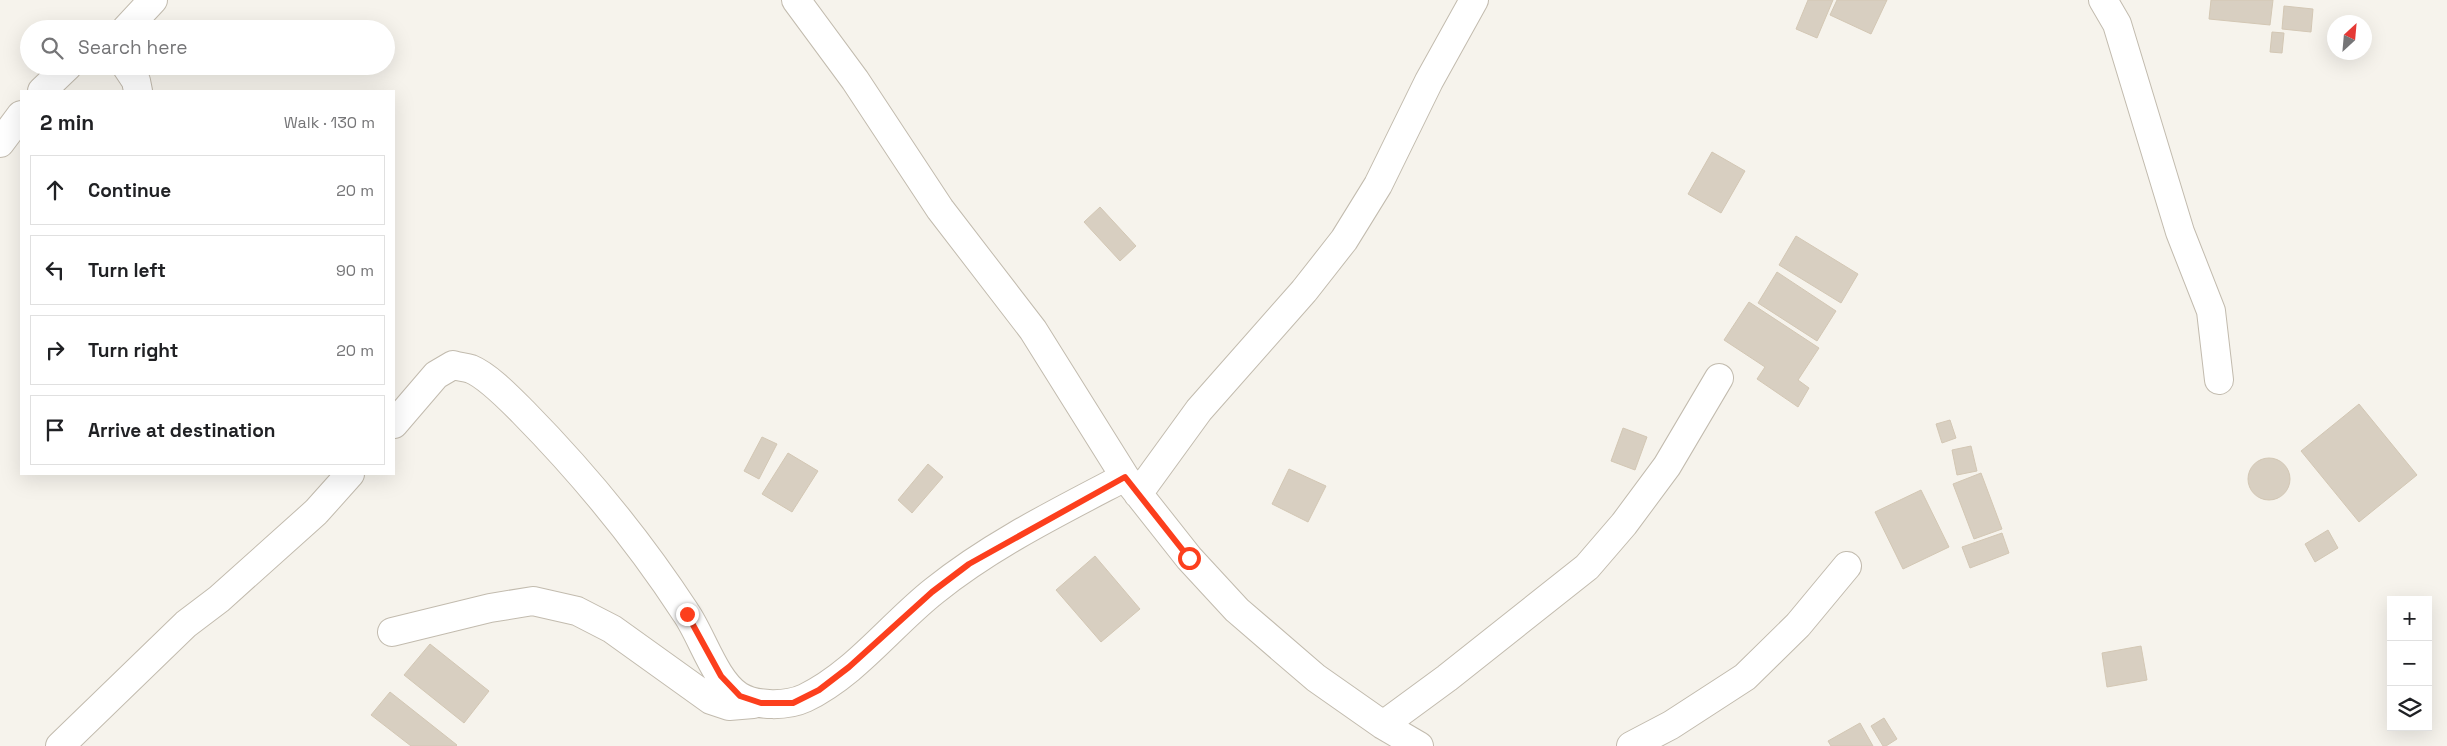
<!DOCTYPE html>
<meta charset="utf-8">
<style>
body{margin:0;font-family:"Space Grotesk",sans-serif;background:#f6f6f6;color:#202124}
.controls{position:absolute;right:15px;bottom:15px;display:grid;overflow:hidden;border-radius:0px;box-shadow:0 5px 20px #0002}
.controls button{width:45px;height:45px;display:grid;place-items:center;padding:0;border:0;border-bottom:1px solid #e0e0e0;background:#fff;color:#202124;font:25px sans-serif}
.compass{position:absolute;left:2327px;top:15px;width:45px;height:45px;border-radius:50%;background:#fff;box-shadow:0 5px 20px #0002;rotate:26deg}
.stop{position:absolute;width:15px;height:15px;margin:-11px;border:4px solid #fc3f1d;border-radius:50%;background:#fff}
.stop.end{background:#fc3f1d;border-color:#fff;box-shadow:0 1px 5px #0008}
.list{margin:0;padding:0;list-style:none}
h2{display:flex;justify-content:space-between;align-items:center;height:65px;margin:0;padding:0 20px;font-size:21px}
h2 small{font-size:16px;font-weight:400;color:#757577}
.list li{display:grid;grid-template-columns:32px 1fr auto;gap:15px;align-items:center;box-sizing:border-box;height:70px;margin:0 10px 10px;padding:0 10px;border:1px solid #e0e0e0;border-radius:0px}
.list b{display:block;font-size:19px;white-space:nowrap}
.list em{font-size:16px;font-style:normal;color:#757577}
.icon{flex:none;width:28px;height:28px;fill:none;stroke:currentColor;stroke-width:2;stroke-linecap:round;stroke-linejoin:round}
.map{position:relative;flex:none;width:2447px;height:746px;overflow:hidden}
.search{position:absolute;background:#fff;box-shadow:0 5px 20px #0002;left:20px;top:20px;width:375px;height:55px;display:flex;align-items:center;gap:12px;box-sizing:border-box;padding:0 18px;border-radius:28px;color:#757577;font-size:19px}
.panel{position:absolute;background:#fff;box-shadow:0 5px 20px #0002;left:20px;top:90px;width:375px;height:385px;border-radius:0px}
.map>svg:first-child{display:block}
.building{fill:#d8cfc1;stroke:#d3c7b4}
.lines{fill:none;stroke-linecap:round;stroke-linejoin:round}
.street-casing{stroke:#c2bbae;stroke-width:30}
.street{stroke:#fff;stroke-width:28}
.route{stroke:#fc3f1d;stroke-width:6}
</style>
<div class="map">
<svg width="2447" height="746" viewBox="0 0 2447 746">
<rect width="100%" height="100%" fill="#f6f3ec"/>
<path class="building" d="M1808 0H1833L1817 38 1796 29Z
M1837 0H1887L1871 34 1830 15Z
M2211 0H2273L2270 25 2209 19Z
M2284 6 2313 9 2311 32 2282 29Z
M2272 32 2284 33 2282 53 2270 52Z
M1712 152 1745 171 1721 213 1688 194Z
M1100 207 1136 246 1120 261 1084 222Z
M1796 236 1858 274 1841 303 1779 265Z
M1777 272 1836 311 1817 341 1758 303Z
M1749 302 1819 348 1798 380 1809 388 1798 407 1757 379 1765 367 1724 340Z
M2359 404 2417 475 2359 522 2301 451Z
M1950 420 1956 438 1942 443 1936 424Z
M1623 428 1647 437 1635 470 1611 461Z
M762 437 777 444 759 479 744 471Z
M1971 446 1977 471 1957 475 1952 450Z
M788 453 818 471 792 512 762 494Z
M2248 479a21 21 0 1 1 42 0a21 21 0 1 1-42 0Z
M928 464 943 477 912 513 898 500Z
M1289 469 1326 486 1308 522 1272 504Z
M1981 473 2002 529 1974 539 1953 484Z
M1921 490 1949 547 1903 569 1875 512Z
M2328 530 2338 548 2315 562 2305 544Z
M2002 533 2009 553 1970 568 1962 547Z
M1095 556 1140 609 1101 642 1056 590Z
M430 644 489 691 464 723 404 675Z
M2141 646 2147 680 2107 687 2102 653Z
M390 692 457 745 456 746H411L371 715Z
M1884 718 1897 739 1886 746H1883L1871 726Z
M1860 723 1873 746H1831L1828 741Z"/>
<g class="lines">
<defs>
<path id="street" d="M796 0 855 80 940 209 1033 330 1125 477 1189 558 1237 610 1316 678 1383 725 1419 746
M2103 0 2117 24 2180 232 2211 311 2219 380
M126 29 153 0
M126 66 136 81 138 91
M42 91 68 66
M0 143 21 115
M394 424 436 375 453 365C459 367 465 367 471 369 488 376 510 399 523 412 583 473 639 541 686 613 702 636 715 681 739 696 757 707 788 706 805 698 855 674 891 625 934 591 991 545 1060 511 1125 477
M1138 494 1199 410 1304 291 1344 240 1378 185 1429 81 1474 0
M392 632 490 608 533 601 577 611 612 629 711 700 729 706 753 704
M1383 725 1447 678 1587 567 1624 524 1667 466 1719 378
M60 746 186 624 219 599 316 512 350 474
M1631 746 1671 725 1745 677 1798 625 1847 566"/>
</defs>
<use href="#street" class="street-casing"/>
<use href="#street" class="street"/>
</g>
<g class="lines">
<path class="route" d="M687 614 721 676 740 696 761 703H793L819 690 849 667 932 592 969 564 1125 477 1189 558"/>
</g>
</svg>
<div class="controls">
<button>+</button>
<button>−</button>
<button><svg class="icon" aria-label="layers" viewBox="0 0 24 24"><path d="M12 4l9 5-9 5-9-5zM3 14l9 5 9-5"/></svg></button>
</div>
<svg class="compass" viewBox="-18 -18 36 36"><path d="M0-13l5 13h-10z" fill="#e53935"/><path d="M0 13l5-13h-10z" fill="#757577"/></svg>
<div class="stop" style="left:1189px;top:558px"></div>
<div class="stop end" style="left:687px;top:614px"></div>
<div class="search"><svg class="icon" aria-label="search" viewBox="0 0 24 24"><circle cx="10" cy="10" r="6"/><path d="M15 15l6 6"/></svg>Search here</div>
<section class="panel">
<h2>2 min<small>Walk · 130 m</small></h2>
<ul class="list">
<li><svg class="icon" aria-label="ahead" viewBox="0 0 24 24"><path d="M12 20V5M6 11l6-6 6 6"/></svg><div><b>Continue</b></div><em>20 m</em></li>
<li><svg class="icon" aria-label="left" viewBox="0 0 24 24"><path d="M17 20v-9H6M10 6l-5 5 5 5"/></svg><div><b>Turn left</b></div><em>90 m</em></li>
<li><svg class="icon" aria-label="right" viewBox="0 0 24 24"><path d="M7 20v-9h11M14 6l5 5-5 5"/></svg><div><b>Turn right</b></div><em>20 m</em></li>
<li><svg class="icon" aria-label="arrive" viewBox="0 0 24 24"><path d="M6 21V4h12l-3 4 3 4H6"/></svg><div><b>Arrive at destination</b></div></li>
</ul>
</section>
</div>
